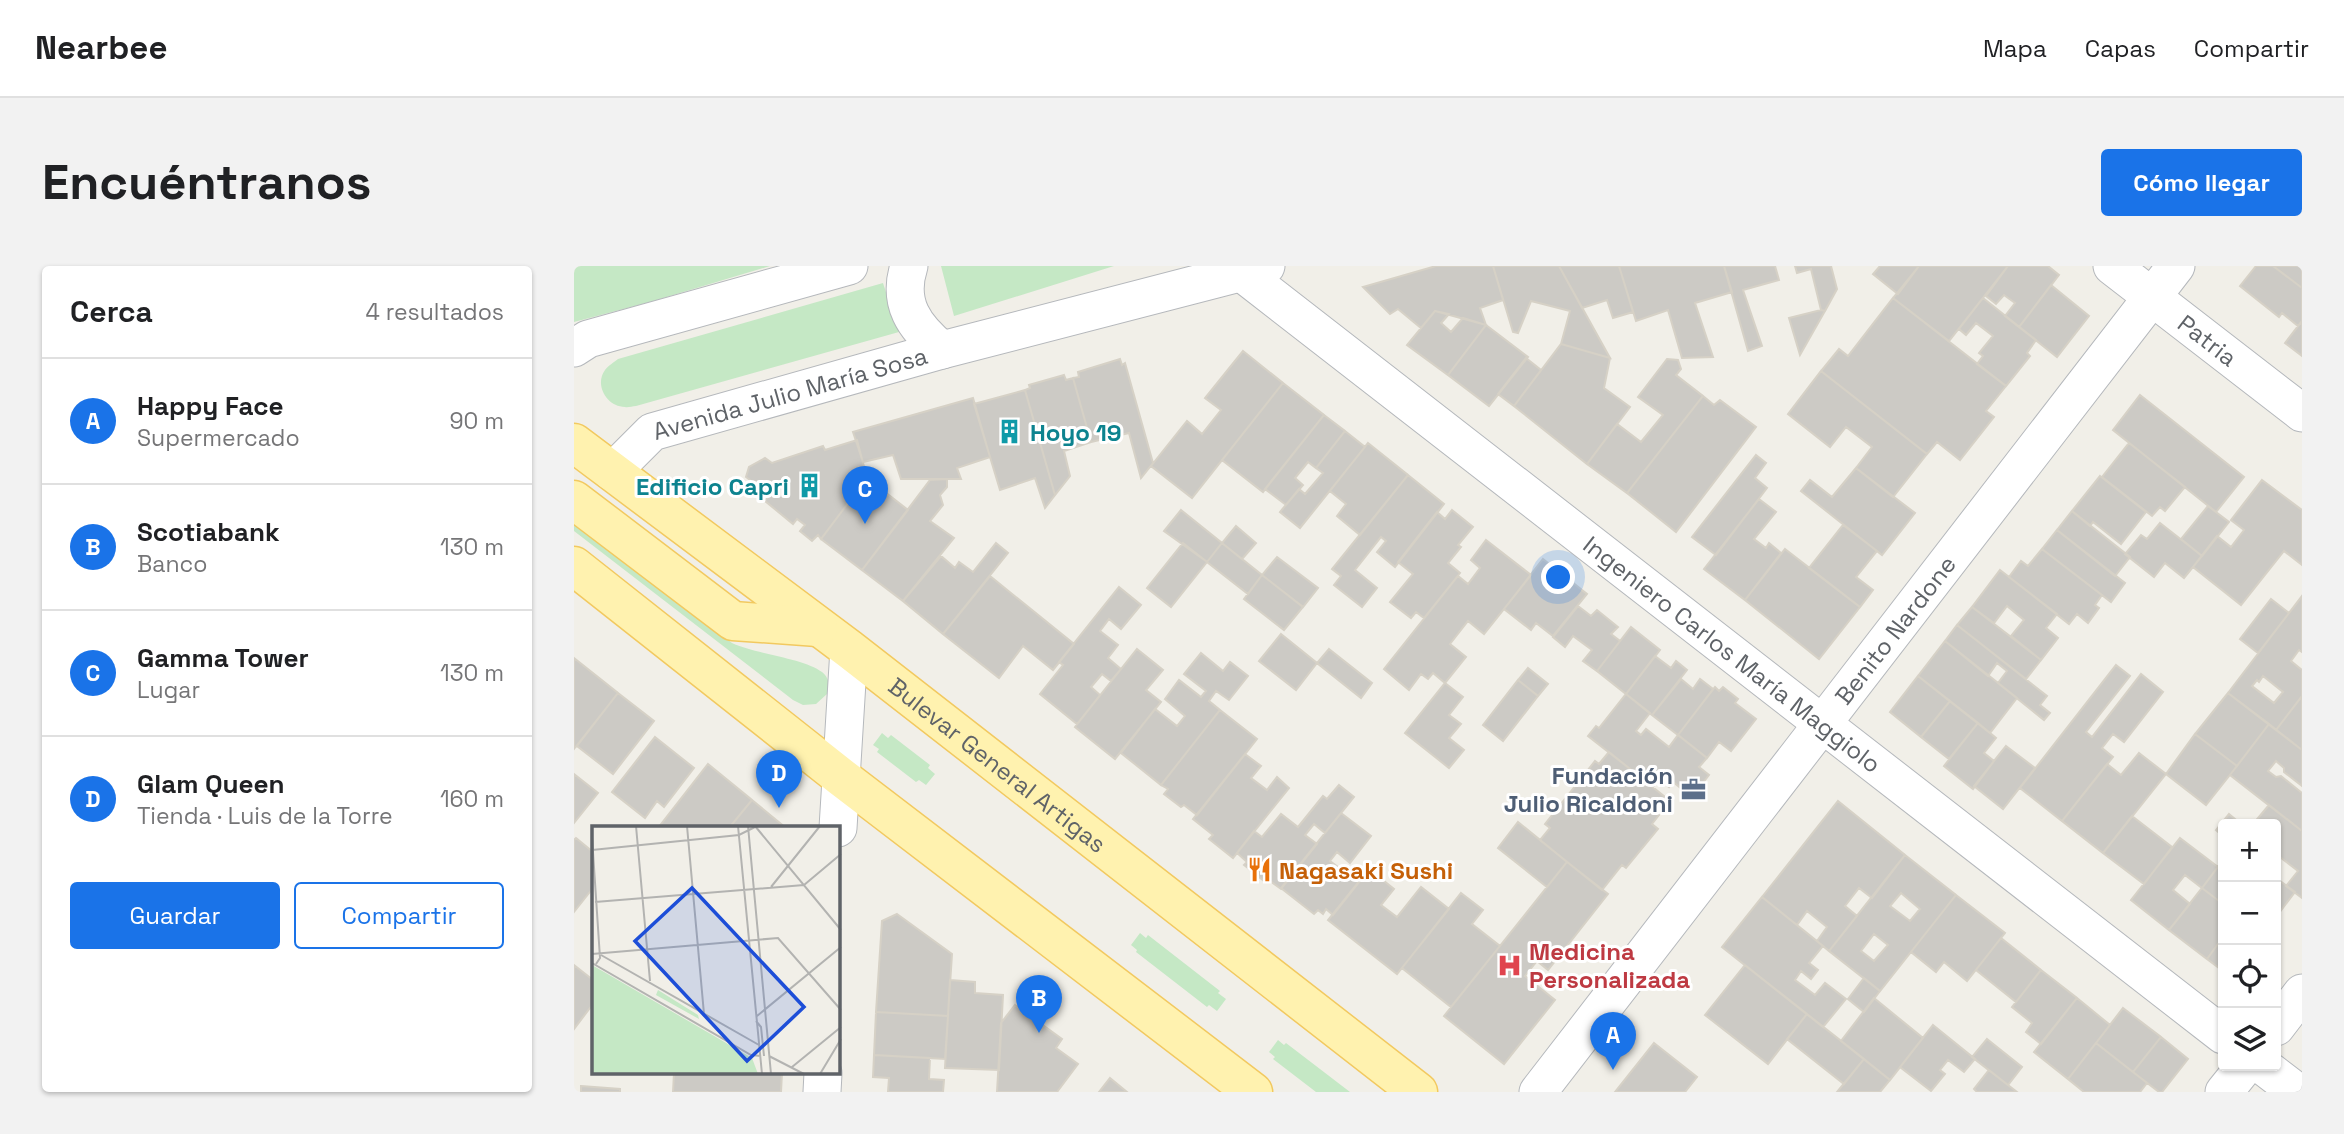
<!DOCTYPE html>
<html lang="es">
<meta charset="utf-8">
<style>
body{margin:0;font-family:"Space Grotesk",sans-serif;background:#f2f2f2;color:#202124}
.controls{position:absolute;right:21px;bottom:21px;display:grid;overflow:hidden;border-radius:7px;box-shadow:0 2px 5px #0004}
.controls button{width:63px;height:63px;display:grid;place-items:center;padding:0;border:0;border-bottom:2px solid #e0e0e0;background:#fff;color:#202124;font:35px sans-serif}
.you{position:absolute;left:985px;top:312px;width:24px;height:24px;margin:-18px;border:5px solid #fff;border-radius:50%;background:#1a73e8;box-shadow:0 0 0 10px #1a73e833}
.badge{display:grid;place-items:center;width:46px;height:46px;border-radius:50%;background:#1a73e8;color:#fff;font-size:23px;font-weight:700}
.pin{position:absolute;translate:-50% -58px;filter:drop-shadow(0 2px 4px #0008)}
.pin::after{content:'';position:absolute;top:37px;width:24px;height:21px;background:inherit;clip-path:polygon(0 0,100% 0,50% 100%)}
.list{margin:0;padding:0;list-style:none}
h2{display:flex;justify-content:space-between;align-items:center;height:91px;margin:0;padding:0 28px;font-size:30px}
h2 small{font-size:23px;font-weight:400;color:#757577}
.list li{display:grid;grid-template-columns:46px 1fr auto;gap:21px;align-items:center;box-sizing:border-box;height:126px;padding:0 28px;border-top:2px solid #e0e0e0}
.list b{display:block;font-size:26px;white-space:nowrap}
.list p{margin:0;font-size:23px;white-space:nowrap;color:#757577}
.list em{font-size:23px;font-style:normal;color:#757577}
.actions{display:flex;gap:14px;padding:21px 28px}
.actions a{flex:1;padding:16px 0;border:2px solid #1a73e8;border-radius:7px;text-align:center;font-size:24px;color:#1a73e8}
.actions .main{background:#1a73e8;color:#fff}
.icon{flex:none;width:38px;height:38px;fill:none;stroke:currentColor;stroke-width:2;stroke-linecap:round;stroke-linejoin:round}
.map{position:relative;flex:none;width:1728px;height:826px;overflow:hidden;border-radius:7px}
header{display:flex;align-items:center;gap:42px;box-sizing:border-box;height:98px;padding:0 35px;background:#fff;border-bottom:2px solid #e0e0e0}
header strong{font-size:33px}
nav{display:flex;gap:38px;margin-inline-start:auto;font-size:24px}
.intro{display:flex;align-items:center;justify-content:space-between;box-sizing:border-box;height:168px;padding:0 42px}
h1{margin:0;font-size:49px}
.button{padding:18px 32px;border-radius:7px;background:#1a73e8;color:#fff;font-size:24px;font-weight:700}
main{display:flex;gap:42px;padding:0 42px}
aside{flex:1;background:#fff;border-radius:7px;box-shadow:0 2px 5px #0004}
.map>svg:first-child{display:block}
.green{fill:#c5e8c5}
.building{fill:#cccac5;stroke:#d6d1c6;stroke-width:2;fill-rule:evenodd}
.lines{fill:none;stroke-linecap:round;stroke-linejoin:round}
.minor-casing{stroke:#b5b8bc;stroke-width:39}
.major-casing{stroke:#f2c960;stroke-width:41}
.minor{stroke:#fff;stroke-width:37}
.major{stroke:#fff2af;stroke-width:38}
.labels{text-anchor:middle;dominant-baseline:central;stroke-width:6;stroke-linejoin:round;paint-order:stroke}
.street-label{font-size:24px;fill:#5f6368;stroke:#fff}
.culture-label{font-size:24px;font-weight:bold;fill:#0d838f;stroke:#fff;text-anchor:start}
.service-label{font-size:24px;font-weight:bold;fill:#4e5e75;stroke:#fff;text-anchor:end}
.food-label{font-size:24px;font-weight:bold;fill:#c56008;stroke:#fff;text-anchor:start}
.health-label{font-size:24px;font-weight:bold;fill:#be3a42;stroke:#fff;text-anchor:start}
.inset-road{fill:none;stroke:#b3b3b1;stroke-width:2}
.view{fill:#1d4ed8;fill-opacity:0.15;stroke:#1d4ed8;stroke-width:3.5}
.inset-edge{fill:none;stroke:#5f6368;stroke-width:3.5}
</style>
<header>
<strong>Nearbee</strong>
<nav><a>Mapa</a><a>Capas</a><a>Compartir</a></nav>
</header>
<div class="intro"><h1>Encuéntranos</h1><a class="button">Cómo llegar</a></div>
<main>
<aside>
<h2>Cerca<small>4 resultados</small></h2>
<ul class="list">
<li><span class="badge">A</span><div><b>Happy Face</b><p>Supermercado</p></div><em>90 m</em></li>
<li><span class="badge">B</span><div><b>Scotiabank</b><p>Banco</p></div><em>130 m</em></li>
<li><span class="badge">C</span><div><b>Gamma Tower</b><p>Lugar</p></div><em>130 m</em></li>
<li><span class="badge">D</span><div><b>Glam Queen</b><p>Tienda · Luis de la Torre</p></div><em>160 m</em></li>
</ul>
<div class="actions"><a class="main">Guardar</a><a>Compartir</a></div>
</aside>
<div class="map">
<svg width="1728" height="826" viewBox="0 0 1728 826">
<rect width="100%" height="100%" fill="#f1efe8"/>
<path class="green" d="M0 0H196L76 36 0 56Z
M367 0H540L380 50Z
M309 17 325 66 62 140C58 140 54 142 51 141 33 141 20 119 31 104 34 100 40 96 44 93Z
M0 257 158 377C181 388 230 392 248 406 253 410 254 414 256 420L253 428 242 438 229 439 219 434 0 265Z
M308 467 314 472 317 469 356 499 354 502 361 508 352 519 345 514 342 516 303 486 305 483 299 479Z
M566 667 572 672 574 669 646 725 644 727 652 733 643 745 635 739 633 741 562 686 563 684 557 679Z
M704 774 710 779 712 777 776 826H742L699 793 701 791 695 786Z"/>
<path class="building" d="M862 0H919L929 34 906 42 912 59 861 45 847 62 824 43 816 48 789 21Z
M919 0H985L1036 92 987 78 996 45 957 35 944 67 939 66Z
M985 0H1045L1059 46 1039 52 1033 34 1008 42Z
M1045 0H1150L1158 26 1121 37 1139 91 1108 92 1094 44 1062 55Z
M1150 0H1201L1205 14 1169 24 1188 80 1174 85Z
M1221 0H1257L1263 23 1251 45 1247 44 1237 3 1223 7Z
M1306 0H1345L1324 28 1299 8Z
M1345 0H1434L1375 75 1319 32Z
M1434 0H1474L1485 9 1445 61 1431 50 1441 37 1430 29 1422 38 1412 30Z
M1682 0H1699L1728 22V55L1724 60 1708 47 1705 51 1666 20Z
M1699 0H1728V22Z
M1477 19 1515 50 1483 91 1445 61Z
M1319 32 1432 120 1412 145 1420 151 1386 194 1363 176 1353 188 1247 105 1265 83 1274 90Z
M1409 32 1462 74 1453 87 1456 90 1432 120 1403 98 1409 90 1405 87 1419 70 1402 57 1392 69 1385 63Z
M1247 44 1251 45 1226 89 1215 52Z
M861 45 875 48 867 57 877 66 889 52 912 59 874 109 833 79Z
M1728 55V90L1711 77Z
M912 59 954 91 915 140 874 109Z
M987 78 1036 92 1030 122 1056 141 1013 198 940 140Z
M669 85 709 117 618 232 577 200 613 155 628 168 647 144 631 132Z
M952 92 967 104 940 140 924 128Z
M546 93 548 99 551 97 579 197 567 212 555 167 517 176 499 112 505 111 504 106Z
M1093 93 1104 94 1107 103 1102 109 1129 130 1053 227 1013 198 1043 158 1067 176 1089 149 1064 131Z
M1247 105 1353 188 1319 231 1282 202 1298 181 1272 161 1256 181 1214 148Z
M490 109 492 114 499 112 517 176 490 185 496 210 481 229 451 124 456 122 455 119Z
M709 117 750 149 689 226 648 194Z
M451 124 481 229 471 242 461 212 426 224 400 138Z
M1566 129 1670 211 1642 246 1539 164Z
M1129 130 1140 139 1146 134 1182 161 1102 266 1053 227Z
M399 132 416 191 383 202 387 213H327L319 189 289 196 279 166Z
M750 149 771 165 742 202 734 196 721 212 729 219 712 239 691 223Z
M771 165 791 181 726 262 706 246 725 223 731 228 749 207 742 202Z
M283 174 293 212 247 273 244 269 238 275 226 265 231 259 223 253 219 258 191 235 195 229 172 211 175 201 191 192 198 197 249 180 251 184Z
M794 177 834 209 786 269 763 250 772 238 756 225Z
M1555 177 1611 221 1591 245 1586 241 1578 250 1528 211Z
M1182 189 1192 197 1181 212 1193 222 1142 289 1118 271Z
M1282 202 1341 247 1308 289 1227 225 1236 214 1258 231Z
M834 209 870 238 821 301 803 286 812 275 807 271 781 304 803 322 788 341 760 319 767 310 758 303Z
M1526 210 1572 246 1547 278 1519 256 1516 260 1498 245Z
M293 212 334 244 288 304 247 273Z
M373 213V221L366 229 369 239 356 255 380 272 329 335 288 304 356 214Z
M1688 214 1728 244V299L1710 285 1667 339 1619 301 1643 270 1657 281 1670 264 1657 254Z
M1185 233 1202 246 1180 273 1192 282 1195 277 1207 287 1171 334 1130 303Z
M1634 240 1655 256 1628 290 1607 273Z
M607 244 648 277 633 296 590 265Z
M878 244 899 261 884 279 887 281 874 297 886 307 850 352 842 346 837 352 816 336 839 308 824 296 863 246 871 253Z
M1498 245 1556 291 1541 310 1483 264Z
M1586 257 1628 290 1610 312 1591 297 1580 311 1551 288 1567 269 1573 273Z
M1269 259 1303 285 1282 311 1299 324 1286 341 1235 302Z
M662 260 682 277 668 293 648 277Z
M1483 264 1551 317 1537 336 1468 283Z
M912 274 957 309 910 368 894 355 876 378 892 391 871 417 859 407 854 413 847 408 835 424 810 403 884 310 894 318 906 302 897 294Z
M422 277 434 287 369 368 329 335 367 290 381 302 385 296 399 306Z
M609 277 633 296 597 341 573 322Z
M648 277 688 309 674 328 633 296Z
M1211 283 1286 341 1245 393 1171 334Z
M1468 283 1528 329 1521 339 1525 342 1514 357 1503 348 1495 358 1435 311 1447 295 1454 300Z
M703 291 744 322 729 341 688 309Z
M969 293 1013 328 979 370 962 357 957 364 930 343Z
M1426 304 1483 348 1472 362 1484 372 1467 394 1437 370 1450 354 1433 340 1420 357 1398 341Z
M688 309 729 341 710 364 670 333Z
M416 310 500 378 479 404 449 380 425 412 369 368Z
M545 321 567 339 547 363 535 353 526 365 544 379 534 392 547 403 537 415 528 408 517 421 526 429 503 458 466 428 489 399 485 396Z
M1728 330V386L1725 384 1717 395 1728 404V430L1702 464 1654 427ZM1689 410 1709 426 1700 437 1678 420 1683 414 1685 416Z
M1697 333 1715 347 1684 387 1666 373Z
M1004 340 1017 350 1023 344 1044 361 1037 368 1046 375 1023 405 1009 395 1018 384 999 370 991 381 979 371Z
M1398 341 1467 394 1452 413 1383 359Z
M1383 359 1473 430 1466 439 1476 447 1470 454 1424 417 1433 405 1423 397 1414 410 1371 375Z
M1057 361 1086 384 1052 428 1023 405Z
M707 368 743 397 722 424 685 395Z
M1371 375 1443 432 1416 467 1344 410Z
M563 383 589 404 572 424 587 436 541 493 501 461Z
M755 383 798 417 787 432 743 397Z
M627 387 649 405 656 396 674 410 655 434 642 425 635 435 646 444 587 519 547 487 581 443 603 460 611 450 591 433 605 414 627 431 632 425 610 408Z
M1081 390 1097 402 1102 395 1113 404 1078 449 1052 428Z
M0 392 44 427 0 483Z
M1542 399 1556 410 1512 466 1518 471 1567 408 1589 426 1550 476 1539 468 1528 482 1539 491 1488 555 1446 522Z
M954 402 974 418 964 430 944 414Z
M1344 410 1376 435 1347 471 1316 446Z
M1107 413 1119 423 1126 413 1139 423 1104 469 1078 449Z
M944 414 964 430 929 475 909 459Z
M871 417 889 431 875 449 887 458 875 472 890 484 875 502 831 467Z
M1141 421 1145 425 1149 421 1164 433 1161 437 1182 453 1157 485 1145 476 1133 492 1104 469Z
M44 427 80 455 39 508 3 480Z
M1654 427 1695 458 1663 500 1621 468Z
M1052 428 1076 447 1062 465 1067 469 1072 463 1095 481 1104 469 1133 492 1125 501 1135 509 1118 531 1099 516 1095 521 1085 513 1079 521 1014 470 1022 460 1025 462Z
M1728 430V484L1702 464Z
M1376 435 1404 457 1375 493 1347 471Z
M646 444 683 473 623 549 610 539 607 541 590 528 594 523 587 519Z
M1404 457 1422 472 1410 487 1420 495 1399 523 1370 500Z
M1695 458 1728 484V520L1710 506V502L1702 495 1694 505 1702 511 1707 510 1728 527V565L1656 509Z
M1621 468 1663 500 1632 539 1592 508Z
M81 471 120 502 90 541 83 535 71 552 38 526Z
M1432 480 1461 502 1429 543 1400 520Z
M1035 486 1096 535 1078 558 1084 563 1052 602 1048 599 1028 624 966 574 976 562 971 558 1021 495 1025 498Z
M1565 487 1592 508 1529 587 1488 555 1533 498 1547 509Z
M671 488 687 500 677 512 693 524 703 511 715 522 659 592 635 573 639 569 619 553Z
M134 498 178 534 155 562H84Z
M0 508 24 527 0 557Z
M765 519 780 531 751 567 740 558 731 569 743 578 707 623 692 612 690 615 670 599 673 596 663 587 680 565 688 571 707 548 724 561 749 530 753 533Z
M178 534 212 562H155Z
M1264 535 1331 589 1298 632 1285 622 1271 640 1283 650 1255 685 1243 675 1253 661 1233 645 1223 659 1188 631Z
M1695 539 1728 565V632L1712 620 1724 605 1702 588V558H1679Z
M767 547 797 570 776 597 763 586 756 595 768 604 770 602 786 615 759 649 752 643 749 648 744 644 740 648 707 622Z
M1655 548 1667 558H1649V570L1642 564Z
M1558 550 1598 581 1570 618 1529 587Z
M944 556 993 596 973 621 924 582Z
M2 572 19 586V622L0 646V574Z
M1606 572 1644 601 1628 622 1611 609 1599 624 1616 638 1595 664 1557 634Z
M1331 589 1382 629 1306 725 1255 685ZM1327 627 1346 643 1336 655 1316 640ZM1300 668 1314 679 1300 695 1287 685Z
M1649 594V638L1628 622Z
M993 596 1034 628 974 704 963 695 951 710 981 734 930 798 870 750Z
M795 603 820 623 807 639 823 651 847 621 875 643 823 708 754 654Z
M1702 612 1721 626 1702 651Z
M1628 622 1649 638V671L1633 693 1595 664Z
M887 627 909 644 898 658 926 680 877 741 828 702Z
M1382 629 1431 667 1393 715 1370 696 1362 706 1337 686Z
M1188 631 1249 680 1235 697 1244 704 1237 713 1227 705 1221 714 1241 729 1251 717 1272 733 1249 761 1148 681Z
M323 648 378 688 374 750 302 746 308 655Z
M1649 671V705L1633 693Z
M1427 672 1467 704 1442 736 1402 704Z
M0 699 19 714V738L0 763Z
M1171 699 1233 748 1194 798 1131 749Z
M1467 704 1503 732 1467 778 1452 766 1458 757 1438 741Z
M1290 712 1306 725 1290 746 1274 733Z
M376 714 401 716V727L429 729 425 804 371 802Z
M1300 732 1349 772 1316 814 1267 775Z
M1503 732 1536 759 1494 813 1460 786Z
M441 739 488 773 482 782 504 798 483 826H423L427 757Z
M1549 742 1587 771 1559 806 1522 777Z
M302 746 374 750 371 793 300 789Z
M1233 748 1290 793 1270 818 1213 773Z
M1359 759 1401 793 1390 806 1374 794 1366 804 1371 808 1357 825 1326 801Z
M1587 771 1614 793 1588 826H1585L1559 806Z
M1413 773 1448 801 1434 819 1398 791Z
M1080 777 1123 811 1111 826H1041Z
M1522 777 1573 817 1566 826H1510L1494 813Z
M300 789 356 792 355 813 370 814 369 826H314L315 812 299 811Z
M1290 793 1316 814 1306 826H1263Z
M1415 804 1434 819 1443 826H1403L1400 823Z
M100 807H208L207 826H99Z
M536 812 553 826H525Z
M7 820 46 823V826H7Z"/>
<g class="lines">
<defs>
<g id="minor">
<path d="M335 0C323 37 340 61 368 84"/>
<path id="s1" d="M1538 0 1728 147"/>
<path id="s2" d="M668 7 1649 769"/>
<path d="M0 82 14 73 275 0"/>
<path id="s3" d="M38 206 78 166 368 84 692 0"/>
<path d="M264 562 275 383"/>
<path d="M1702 761 1728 727"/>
<path d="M1689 800 1723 826"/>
<path d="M248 826 249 807"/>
<path id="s4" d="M964 826 1602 0"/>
<path d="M1650 826 1671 800"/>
</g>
<g id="major">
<path id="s5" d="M0 177 275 383 844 826"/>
<path d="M0 234 159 355 244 361"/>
<path d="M0 300 267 511 679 826"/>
</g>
</defs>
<use href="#minor" class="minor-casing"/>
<use href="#major" class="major-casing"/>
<use href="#minor" class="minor"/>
<use href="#major" class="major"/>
</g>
<defs>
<symbol id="building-bare" viewBox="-9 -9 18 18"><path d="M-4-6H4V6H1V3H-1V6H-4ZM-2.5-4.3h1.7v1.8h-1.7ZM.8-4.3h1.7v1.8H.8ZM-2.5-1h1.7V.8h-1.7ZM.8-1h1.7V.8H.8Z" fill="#0f9aa8" stroke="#fff" stroke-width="2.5" paint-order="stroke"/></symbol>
<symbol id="office-bare" viewBox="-9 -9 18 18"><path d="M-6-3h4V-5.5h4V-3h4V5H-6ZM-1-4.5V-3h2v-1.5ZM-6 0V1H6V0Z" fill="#5c6f8a" stroke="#fff" stroke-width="2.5" paint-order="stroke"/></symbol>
<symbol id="restaurant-bare" viewBox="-9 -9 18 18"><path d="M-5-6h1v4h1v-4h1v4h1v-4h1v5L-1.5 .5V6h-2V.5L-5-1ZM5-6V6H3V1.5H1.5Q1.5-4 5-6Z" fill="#e8710a" stroke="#fff" stroke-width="2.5" paint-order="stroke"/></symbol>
<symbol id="hospital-bare" viewBox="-9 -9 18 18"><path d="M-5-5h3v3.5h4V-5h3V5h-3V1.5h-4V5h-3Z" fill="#e0444e" stroke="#fff" stroke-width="2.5" paint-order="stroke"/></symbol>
</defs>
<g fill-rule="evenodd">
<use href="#building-bare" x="418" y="148" width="35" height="35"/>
<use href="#building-bare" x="218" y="202" width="35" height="35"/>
<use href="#office-bare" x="1102" y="506" width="35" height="35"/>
<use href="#restaurant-bare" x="668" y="586" width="35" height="35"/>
<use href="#hospital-bare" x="918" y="682" width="35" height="35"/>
</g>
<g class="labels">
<g class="street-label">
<text stroke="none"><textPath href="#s1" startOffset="121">Patria</textPath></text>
<text stroke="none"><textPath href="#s3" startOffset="200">Avenida Julio María Sosa</textPath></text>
<text stroke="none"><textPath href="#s4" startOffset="584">Benito Nardone</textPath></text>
<text stroke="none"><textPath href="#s2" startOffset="621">Ingeniero Carlos María Maggiolo</textPath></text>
<text stroke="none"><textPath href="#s5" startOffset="532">Bulevar General Artigas</textPath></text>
</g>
<g class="culture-label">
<text x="456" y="166">Hoyo 19</text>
<text x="215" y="220" text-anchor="end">Edificio Capri</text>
</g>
<g class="service-label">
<text x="1099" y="509">Fundación<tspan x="1099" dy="28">Julio Ricaldoni</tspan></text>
</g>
<g class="food-label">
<text x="705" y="604">Nagasaki Sushi</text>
</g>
<g class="health-label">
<text x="955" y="685">Medicina<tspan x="955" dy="28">Personalizada</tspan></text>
</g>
</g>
<g transform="translate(18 560)">
<rect width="248" height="248" fill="#f1efe8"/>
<path d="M0 139 160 232 166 248H0ZM66 164 106 189 107 193 64 169Z" fill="#c5e8c5"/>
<path class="inset-road" d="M44 0 58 155M95 0 112 188M146 0 170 248M156 0 179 248M163 0 249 104M0 11 8 132 4 138M0 24 147 9 165 0M212 59 249 28M179 61 228 0M3 76 212 59M0 128 186 112 249 184M9 129 167 219M0 137 159 229 169 230M165 190 249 121M164 195 169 201 172 230M177 230 212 248M200 241 249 201M228 248 249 213"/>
<path class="view" d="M100 62 212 181 155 235 43 115Z"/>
<rect width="248" height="248" class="inset-edge"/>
</g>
</svg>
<div class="controls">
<button>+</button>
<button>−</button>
<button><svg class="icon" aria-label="locate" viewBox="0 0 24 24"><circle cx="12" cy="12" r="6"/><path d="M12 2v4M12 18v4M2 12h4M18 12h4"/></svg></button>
<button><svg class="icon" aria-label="layers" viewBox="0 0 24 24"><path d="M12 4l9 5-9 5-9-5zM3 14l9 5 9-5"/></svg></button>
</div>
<div class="you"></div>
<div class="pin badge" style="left:1039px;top:804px">A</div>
<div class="pin badge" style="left:465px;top:767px">B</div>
<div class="pin badge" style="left:291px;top:258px">C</div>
<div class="pin badge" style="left:205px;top:542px">D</div>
</div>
</main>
